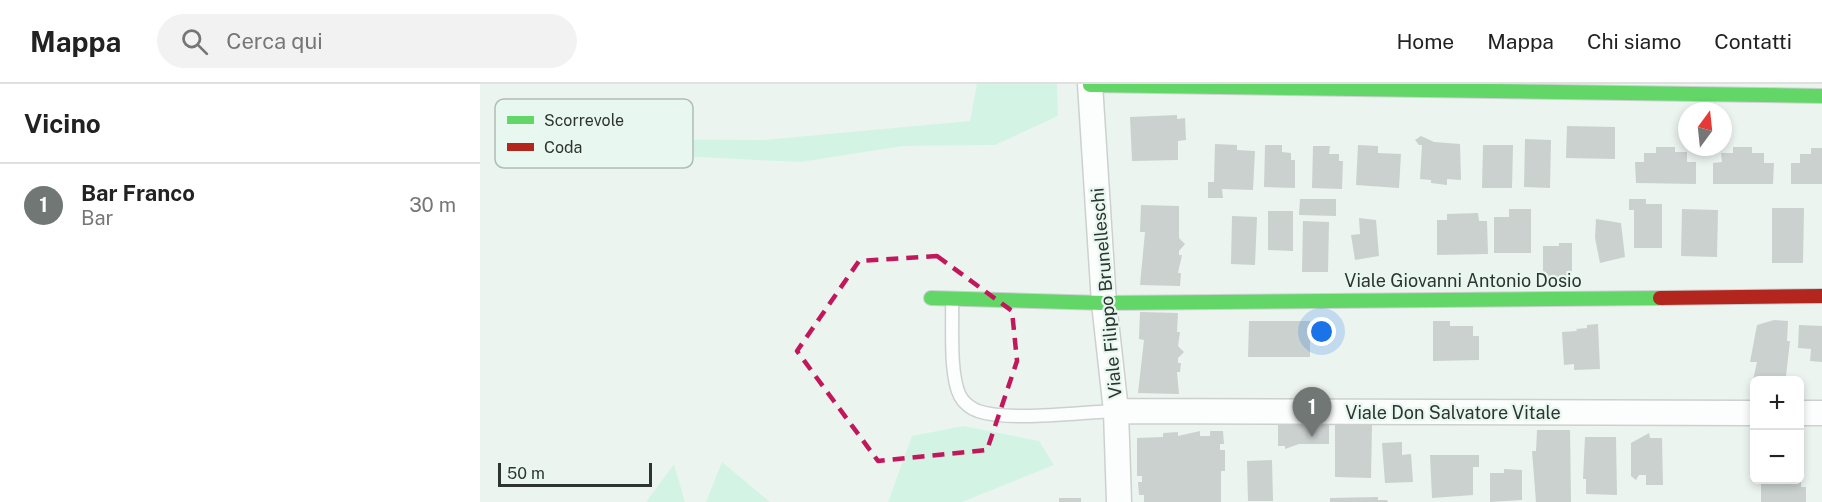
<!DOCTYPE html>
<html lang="it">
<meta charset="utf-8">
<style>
body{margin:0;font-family:"Public Sans",sans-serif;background:#f2f2f2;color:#222}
.controls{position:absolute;right:18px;bottom:18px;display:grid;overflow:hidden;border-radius:9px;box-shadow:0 3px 9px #0003}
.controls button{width:54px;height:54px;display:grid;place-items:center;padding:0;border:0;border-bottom:2px solid #e0e0e0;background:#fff;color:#222;font:30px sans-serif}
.compass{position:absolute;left:1198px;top:18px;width:54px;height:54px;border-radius:50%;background:#fff;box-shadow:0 3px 9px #0003;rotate:15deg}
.scale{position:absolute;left:18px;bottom:15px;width:154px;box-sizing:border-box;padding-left:6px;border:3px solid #2e3431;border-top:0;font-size:16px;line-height:21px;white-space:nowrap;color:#2e3431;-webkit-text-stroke:4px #e8f7f0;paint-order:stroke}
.you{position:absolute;left:842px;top:248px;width:21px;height:21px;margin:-15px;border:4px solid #fff;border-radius:50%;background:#1a73e8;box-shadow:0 0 0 9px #1a73e833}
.badge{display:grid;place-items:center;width:39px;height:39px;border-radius:50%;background:#707774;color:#fff;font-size:20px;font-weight:700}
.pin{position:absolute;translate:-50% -50px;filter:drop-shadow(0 2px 3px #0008)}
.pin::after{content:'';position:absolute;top:32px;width:21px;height:18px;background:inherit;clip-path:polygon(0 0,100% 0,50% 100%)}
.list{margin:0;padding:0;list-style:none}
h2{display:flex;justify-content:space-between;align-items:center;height:78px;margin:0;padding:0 24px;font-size:26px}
h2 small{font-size:20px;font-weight:400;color:#767676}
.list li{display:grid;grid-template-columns:39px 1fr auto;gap:18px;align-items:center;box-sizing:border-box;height:84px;padding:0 24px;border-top:2px solid #e0e0e0}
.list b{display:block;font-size:22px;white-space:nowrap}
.list p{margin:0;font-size:20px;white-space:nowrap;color:#767676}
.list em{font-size:20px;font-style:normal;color:#767676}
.icon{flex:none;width:33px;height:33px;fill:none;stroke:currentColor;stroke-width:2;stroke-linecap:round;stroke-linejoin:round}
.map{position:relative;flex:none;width:1342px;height:418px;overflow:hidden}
header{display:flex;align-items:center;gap:36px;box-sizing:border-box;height:84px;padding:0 30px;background:#fff;border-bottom:2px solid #e0e0e0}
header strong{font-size:28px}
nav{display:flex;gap:33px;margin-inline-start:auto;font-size:21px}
.search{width:420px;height:54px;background:#f2f2f2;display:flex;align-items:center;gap:15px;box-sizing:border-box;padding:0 21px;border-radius:33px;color:#767676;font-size:22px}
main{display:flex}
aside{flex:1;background:#fff}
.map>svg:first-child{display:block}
.green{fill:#d3f4e4}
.building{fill:#cad1ce}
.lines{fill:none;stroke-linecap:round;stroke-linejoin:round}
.lane-casing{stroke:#ccd1cf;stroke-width:15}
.street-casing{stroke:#ccd1cf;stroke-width:27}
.fast-casing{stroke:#ccd1cf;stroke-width:16}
.jam-casing{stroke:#ccd1cf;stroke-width:16}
.lane{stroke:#fcfdfd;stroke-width:12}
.street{stroke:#fcfdfd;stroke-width:24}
.fast{stroke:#63d668;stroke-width:14}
.jam{stroke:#b3261e;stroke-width:14}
.marked{fill:none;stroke:#c2185b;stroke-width:4.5;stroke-dasharray:12 8;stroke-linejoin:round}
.labels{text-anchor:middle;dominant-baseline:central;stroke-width:4.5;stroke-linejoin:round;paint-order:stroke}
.street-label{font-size:18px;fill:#2e3431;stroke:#e8f7f0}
.key{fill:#e8f7f0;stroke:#b0bcb7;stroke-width:1.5}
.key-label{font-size:16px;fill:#2e3431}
</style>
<header>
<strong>Mappa</strong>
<div class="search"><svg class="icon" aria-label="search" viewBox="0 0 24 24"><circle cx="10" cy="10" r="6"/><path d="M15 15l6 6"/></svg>Cerca qui</div>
<nav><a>Home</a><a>Mappa</a><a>Chi siamo</a><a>Contatti</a></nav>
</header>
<main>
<aside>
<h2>Vicino<small></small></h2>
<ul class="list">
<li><span class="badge">1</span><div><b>Bar Franco</b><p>Bar</p></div><em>30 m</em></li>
</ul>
</aside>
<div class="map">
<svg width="1342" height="418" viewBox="0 0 1342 418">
<rect width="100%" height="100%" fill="#ecf4f0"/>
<path class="green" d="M497 0H577L578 32 515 61 423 62 320 78 156 70 127 55 283 56 490 37Z
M483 342 559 357 574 381 482 418H408L432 352Z
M242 378 290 418H226Z
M194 380 205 418H166Z"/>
<path class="building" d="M697 31V35L705 34 706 56 698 57V76L652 77 650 33Z
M1087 42 1135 43V75L1086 74Z
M941 52 954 58 980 60 981 96 967 95V101L951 99V96L940 95 942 61H939L935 56Z
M1045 55 1071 56 1070 104 1044 103Z
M735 60 757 61V66L775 67 773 106 742 105 743 114H728V98H734Z
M785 61H802V68L811 69V76H815V104L784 103Z
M878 61 898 62V69L921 70 919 104 876 101Z
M1003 61H1033L1032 104H1002Z
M833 62H850L849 70H859V77H863L862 105 832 104Z
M1176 63H1195V68H1207V78H1216V100L1156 99 1155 78H1164V69H1176Z
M1253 63H1272V69H1284V79H1294L1293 100H1233V79L1242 78 1241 69H1253Z
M1331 64H1342V100H1311V79H1320V70H1331Z
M820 115H856V132L819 131Z
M1149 115H1166V120H1182V164H1154V126H1149Z
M661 121 699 122V154L705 160 699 167V171H702L698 189H701L700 202 660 201 665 148H660Z
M1292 124H1324L1323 179H1292Z
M1029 125H1051V169H1014V133H1029Z
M1202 125 1238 126 1237 173 1201 172Z
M788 127H813V167L788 166Z
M998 129 999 137H1007L1008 170 957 171V136H967V130Z
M752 132 777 133 775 181 751 180Z
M879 134 896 136 899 172 875 176 871 151 880 150Z
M1116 135 1141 139 1145 173 1120 179 1115 154Z
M823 137 849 138 848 188H822Z
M1079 159H1092V195H1063V162H1079Z
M660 228 698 229 697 248H700L698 262 704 268 698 274V279H701L700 288H697L699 310 658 309 664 256 659 255Z
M1294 236 1308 237 1307 257H1310L1306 292 1289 296H1273L1277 278H1270L1277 241Z
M769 237H830V273H768Z
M953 237H970V242H993V252H999V276L953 277Z
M1118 240 1120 285 1094 286V280L1084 281 1082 248 1097 247 1096 245 1107 244V241Z
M1319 241 1342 242V278L1330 277 1331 265 1318 264Z
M798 339H849V360H819L805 365V362H798Z
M855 341H892L891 394 855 393Z
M1057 346H1090L1091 418H1056L1052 367H1056Z
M720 347V352H730V347H743L744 360H740V366H745V387H741V418H664V411H659L658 398H662V392H657V354L683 353V349L698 348V352Z
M1169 349 1170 354H1182L1183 401H1166V391H1159L1156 396 1151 392V359Z
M1105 353H1136L1137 411 1106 410V395H1103Z
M922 358V371L931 370 933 398 905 399 902 359Z
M950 371H999V383H993V411L952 414Z
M792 376 793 417H768L767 377Z
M1024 385 1042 386V416L1010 418V389H1024Z
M1281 396H1321V403H1326V418H1281Z
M898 413V416H907L908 418H850V414Z
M579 414H601V418H579Z"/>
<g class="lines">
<defs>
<path id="lane" d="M472 215C473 241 469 290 480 312 484 319 490 324 498 327 530 338 601 328 636 327"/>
<path id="street" d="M610 0 624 219 636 327 639 418
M636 327 1274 329
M1320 329H1342"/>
<path id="fast" d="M610 1 1342 12
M451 214 624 219 1180 214"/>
<path id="jam" d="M1180 214 1342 212"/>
</defs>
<use href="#lane" class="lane-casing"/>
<use href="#street" class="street-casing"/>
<use href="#fast" class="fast-casing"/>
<use href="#jam" class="jam-casing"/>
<use href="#lane" class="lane"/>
<use href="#street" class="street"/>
<use href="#fast" class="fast"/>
<use href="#jam" class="jam"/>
</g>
<path class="marked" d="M457 172 532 227 537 277 507 366 398 377 317 267 379 177Z"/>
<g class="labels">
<g class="street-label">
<text x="983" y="196">Viale Giovanni Antonio Dosio</text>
<text transform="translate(626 209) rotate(-95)">Viale Filippo Brunelleschi</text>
<text x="973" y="328">Viale Don Salvatore Vitale</text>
</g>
</g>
<rect x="15" y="15" width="198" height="69" rx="9" class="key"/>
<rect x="27" y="32" width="27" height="8" fill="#63d668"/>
<rect x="27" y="59" width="27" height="8" fill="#b3261e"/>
<g class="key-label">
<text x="64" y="42">Scorrevole</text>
<text x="64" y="69">Coda</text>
</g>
</svg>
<div class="controls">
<button>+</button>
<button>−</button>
</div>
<svg class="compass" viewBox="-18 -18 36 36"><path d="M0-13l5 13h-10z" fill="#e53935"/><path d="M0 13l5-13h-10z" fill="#767676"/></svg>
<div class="scale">50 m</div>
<div class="you"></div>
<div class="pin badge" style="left:832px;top:353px">1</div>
</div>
</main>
